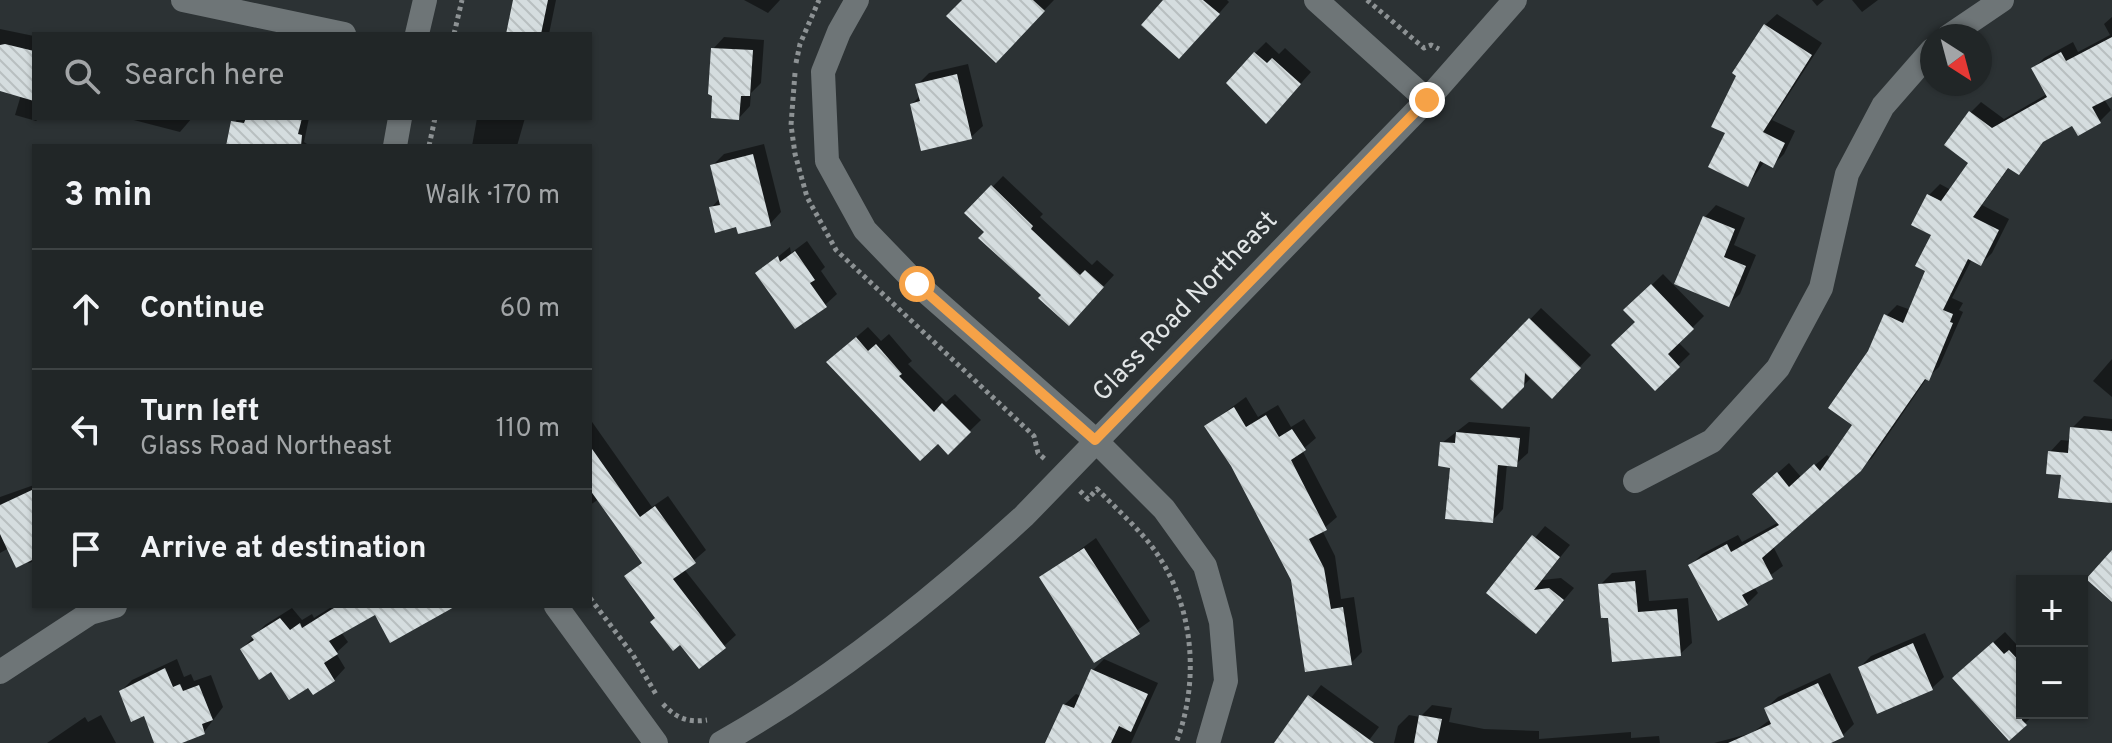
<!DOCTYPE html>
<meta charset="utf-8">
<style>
body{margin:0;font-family:Overpass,sans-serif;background:#292e2f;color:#f1f3f6}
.controls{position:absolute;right:24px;bottom:24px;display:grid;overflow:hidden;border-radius:0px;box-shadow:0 2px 6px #0004}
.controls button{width:72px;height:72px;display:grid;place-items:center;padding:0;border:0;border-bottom:2px solid #3e4344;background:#212627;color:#f1f3f6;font:40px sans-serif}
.compass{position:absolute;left:1920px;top:24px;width:72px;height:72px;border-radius:50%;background:#212627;box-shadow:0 2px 6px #0004;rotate:144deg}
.stop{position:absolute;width:24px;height:24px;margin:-18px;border:6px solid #f6a247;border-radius:50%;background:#fff}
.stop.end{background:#f6a247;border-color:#fff;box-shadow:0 2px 8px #0008}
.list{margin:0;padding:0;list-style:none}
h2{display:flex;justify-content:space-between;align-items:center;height:104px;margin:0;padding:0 32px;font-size:34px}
h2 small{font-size:26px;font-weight:400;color:#a2a5a7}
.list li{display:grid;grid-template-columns:52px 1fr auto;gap:24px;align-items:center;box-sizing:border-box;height:120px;padding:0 32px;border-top:2px solid #3e4344}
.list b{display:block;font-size:30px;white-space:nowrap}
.list p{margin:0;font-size:26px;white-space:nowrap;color:#a2a5a7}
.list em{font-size:26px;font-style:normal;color:#a2a5a7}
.icon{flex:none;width:44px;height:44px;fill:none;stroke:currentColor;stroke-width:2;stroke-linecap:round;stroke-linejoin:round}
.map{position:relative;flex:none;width:2112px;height:743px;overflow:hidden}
.search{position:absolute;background:#212627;box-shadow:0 2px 6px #0004;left:32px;top:32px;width:560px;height:88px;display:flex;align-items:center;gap:20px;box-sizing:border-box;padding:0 28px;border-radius:0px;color:#a2a5a7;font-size:30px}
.panel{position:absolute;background:#212627;box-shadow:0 2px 6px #0004;left:32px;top:144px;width:560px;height:464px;border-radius:0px}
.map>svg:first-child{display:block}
.shadow{fill:#0007}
.building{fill:url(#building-back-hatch)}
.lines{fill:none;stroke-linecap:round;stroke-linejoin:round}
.path{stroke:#8d9294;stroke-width:5;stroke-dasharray:4 4;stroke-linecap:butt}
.minor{stroke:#6e7577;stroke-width:24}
.route{stroke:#f6a247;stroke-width:10}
.labels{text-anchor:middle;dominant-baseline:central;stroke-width:8;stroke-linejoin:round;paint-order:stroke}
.street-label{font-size:26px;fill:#e1e5e6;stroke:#2c3234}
</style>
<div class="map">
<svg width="2112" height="743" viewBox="0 0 2112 743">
<defs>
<pattern id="building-back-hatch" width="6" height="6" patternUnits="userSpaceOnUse" patternTransform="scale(2)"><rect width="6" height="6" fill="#d5dddf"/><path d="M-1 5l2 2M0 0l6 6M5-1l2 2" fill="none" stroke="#b8bfc0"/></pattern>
</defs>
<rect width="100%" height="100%" fill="#2c3234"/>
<path class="shadow" d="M515 0H556L549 34H508Z
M744 0H780L768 13Z
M965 0H1054L996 60Z
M1165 0H1227L1229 2 1191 45Z
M1812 0H1824L1817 6Z
M1852 0H1878L1862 12Z
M1777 14 1822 43 1772 120 1795 131 1784 154 1773 165 1765 161 1748 185 1728 132 1765 25Z
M2112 17V94L2104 99 2111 110 2100 121 2073 123 2047 137 2018 172 2010 166 1982 205 2009 219 1992 253 1981 264 1972 259 1952 298 1963 303 1959 310 1963 312 1939 367 1927 378 1872 458 1773 546 1783 566 1754 587 1758 593 1747 604 1691 565 1702 554 1738 535 1742 542 1779 522 1765 484 1789 463 1801 477 1827 455 1831 459 1855 425 1870 352 1886 316 1897 305 1911 310 1928 270 1933 234 1929 195 1940 184 1951 190 1971 162 1970 113 1981 102 2004 119 2047 94 2033 69 2044 58 2073 42 2078 52 2110 35 2104 24Z
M0 29 34 36V118H39L36 121 15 115 21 95 0 89Z
M724 37 764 40 761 83 751 93 750 106 739 118 713 49Z
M1266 42 1279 54 1285 48 1311 72 1277 110 1255 53Z
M968 64 983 126 971 137 912 104 920 96 918 84 929 73Z
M126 118H192L180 132Z
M237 118H309L304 142 310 146H228Z
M477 118H525L517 146H472Z
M764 144 781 212 770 224 738 225 711 208 720 198 712 166 724 154Z
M1003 176 1043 214 1040 217 1092 265 1097 260 1114 275 1080 312 1043 294 967 213Z
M1716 205 1745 218 1734 245 1756 255 1740 294 1728 305 1677 283 1705 217Z
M807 241 825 267 821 271 837 294 825 305 758 273 790 247 791 253Z
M1663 274 1704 316 1678 342 1690 354 1655 388 1637 322 1626 310Z
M1541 308 1591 355 1552 396 1532 377 1502 407 1473 379Z
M868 327 881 341 889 334 912 361 908 364 946 402 955 394 981 420 948 452 840 351Z
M2112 359V397L2093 381Z
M1246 397 1258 417 1278 405 1291 427 1304 419 1316 438 1302 450 1337 517 1322 530 1335 556 1341 599 1354 597 1362 652 1351 663 1293 580 1233 465 1206 426Z
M2084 416 2112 419V501L2063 473 2050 452 2061 440 2071 441 2072 428Z
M590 419 652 507 668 496 706 550 684 569 736 635 724 646 680 642 657 618 627 576 643 561 599 499 590 505Z
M1469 422 1530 427 1528 453 1516 464H1507L1503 509 1492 521 1452 466 1442 443Z
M34 485V561L29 563 9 548 0 553V497Z
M1545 526 1570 545 1542 580 1561 578 1574 588 1547 620 1488 593Z
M1096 538 1150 621 1095 660 1041 578Z
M1646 570 1649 601 1688 598 1692 643 1680 654 1610 616 1600 585 1612 573Z
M333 606H439L376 612 341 632 348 642 336 653 345 668 334 680 309 685 272 669 242 649 265 625 292 608 302 620 312 614 314 618Z
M2005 632 2017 645 2022 640V713H2036L2009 738 1966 667Z
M1925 633 1944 677 1932 688 1860 667 1871 656Z
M177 659 184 677 191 674 194 681 211 675 223 707 204 732 177 743H156L145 714 121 691 132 680Z
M1104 659 1158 683 1131 743H1047L1064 705 1076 694 1081 696 1093 670Z
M1830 673 1854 724 1843 735 1826 743H1714L1752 733 1771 719 1766 708 1778 697Z
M1321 685 1379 727 1367 743H1276Z
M1432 705 1452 708 1449 722 1484 729 1539 731V739L1631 732V738L1659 736 1660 743H1394L1398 726 1409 715 1420 717Z
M101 715 116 743H47L85 717 88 722Z"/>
<path class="building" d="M513 0H548L541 34H506Z
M962 0H1033L1045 11 996 63 946 16Z
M1163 0H1203L1220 14 1179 59 1141 25Z
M1764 24 1812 55 1763 132 1785 143 1773 168 1760 161 1748 187 1708 167 1725 133 1711 127 1736 76 1732 73Z
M2112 37V97L2092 107 2101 123 2078 136 2072 126 2043 142 2019 175 2008 168 1973 217 1999 230 1981 266 1968 259 1943 310 1953 314 1950 322 1953 323 1929 381 1925 379 1861 471 1762 558 1773 579 1742 595 1748 605 1718 621 1688 565 1727 544 1731 552 1779 525 1752 494 1777 472 1789 487 1814 464 1820 471 1852 425 1828 408 1868 351 1884 314 1903 323 1925 271 1915 266 1931 235 1911 225 1927 194 1941 201 1968 163 1944 145 1969 111 1992 128 2047 97 2031 68 2061 52 2066 61Z
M5 44 34 51V101L0 91V45Z
M711 48 753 50 750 96H741L739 120 711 118 712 96 708 94Z
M1254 52 1267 63 1272 58 1301 84 1266 124 1226 83Z
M957 74 972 139 921 151 910 104 920 101 915 84Z
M246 118H302L298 134 302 135 301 146H226L231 121 244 123Z
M753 154 771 226 738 234 736 227 715 233 709 207 720 205 710 165Z
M991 185 1033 226 1031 229 1080 275 1085 270 1104 287 1069 326 1038 298 1041 295 978 238 984 232 964 213Z
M1703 216 1735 229 1724 257 1746 266 1729 307 1674 284Z
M795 251 815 280 810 283 827 307 795 329 755 273 778 256 780 262Z
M1651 284 1694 329 1668 354 1680 367 1655 391 1611 345 1635 322 1623 310Z
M1529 318 1581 368 1552 399 1525 373 1524 387 1502 409 1470 379Z
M856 337 868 351 876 344 902 374 899 376 934 412 942 403 971 432 948 455 938 444 920 461 826 362Z
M1234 407 1246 427 1266 415 1279 437 1292 429 1306 450 1291 460 1327 530 1309 539 1324 568 1331 609 1343 607 1352 665 1305 672 1291 580 1231 466 1204 426Z
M2070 427 2112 431V503L2058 498 2061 475 2046 474 2048 451 2068 453Z
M1456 432 1520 438 1517 467 1498 465 1493 523 1445 519 1450 468 1438 466 1440 442 1455 443Z
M590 446 640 517 655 506 696 563 673 579 726 648 699 669 680 645 673 651 650 622 655 618 624 576 642 563 590 490Z
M34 489V559L16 568 0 534V505Z
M1532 535 1560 557 1534 590 1549 588 1564 600 1536 634 1486 593Z
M1084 548 1140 634 1094 663 1039 577Z
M2112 550V602L2086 579Z
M1635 581 1638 612 1677 609 1681 656 1612 662 1608 618H1601L1598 584Z
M337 606H456L390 643 375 615 329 641 338 654 324 663 335 681 313 695 308 688 289 700 271 672 259 680 240 649 254 640 251 636 280 618 290 630 300 623 302 628Z
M1993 642 2004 654 2009 650 2022 664V720L2027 725 2009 741 1952 678Z
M1913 643 1933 690 1877 714 1858 667Z
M165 668 173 687 180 684 183 691 199 685 213 720 202 724 205 734 182 743H154L144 716 131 722 119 691Z
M1091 669 1148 694 1131 732 1119 726 1111 743H1045L1063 704 1074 708Z
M1818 683 1844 737 1831 743H1728L1771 724 1764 708Z
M1308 695 1374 743H1274Z
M1419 715 1442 719 1437 743H1414Z"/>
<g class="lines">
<path class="path" d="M1367 0 1424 48 1431 45 1439 49
M454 34 462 0
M796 63 800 44 819 0
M795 73 791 125 795 154 807 197 836 250 1034 436 1038 453 1046 460
M429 146 435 118
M1080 491 1088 499 1097 489C1113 505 1130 521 1145 538 1193 594 1202 676 1176 743
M590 598 633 655 657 696
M663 704C676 718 688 723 707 720"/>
<path class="minor" d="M183 0 344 34
M857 0 839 32 823 72 827 161 865 230 917 284 1095 440 1164 509 1205 566 1221 622 1226 681 1208 743
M1316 0 1427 100
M417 34 425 0
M1949 36 2002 0
M395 146 400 118
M1635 481 1712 441 1778 368 1821 288 1847 174 1883 106 1932 50
M556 606 656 743
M0 672 90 613 115 606
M721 743C831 681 931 601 1024 516L1427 100 1515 0"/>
</g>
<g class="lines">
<path class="route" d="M917 284 1095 440 1427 100"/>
</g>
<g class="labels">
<g class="street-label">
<text transform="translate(1186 307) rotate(-46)">Glass Road Northeast</text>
</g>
</g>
</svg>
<div class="controls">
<button>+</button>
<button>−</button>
</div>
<svg class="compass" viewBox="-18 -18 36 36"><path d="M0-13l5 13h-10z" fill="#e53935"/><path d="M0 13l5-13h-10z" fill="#a2a5a7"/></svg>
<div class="stop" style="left:917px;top:284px"></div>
<div class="stop end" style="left:1427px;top:100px"></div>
<div class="search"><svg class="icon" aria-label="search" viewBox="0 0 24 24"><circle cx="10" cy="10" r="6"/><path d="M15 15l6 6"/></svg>Search here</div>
<section class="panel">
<h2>3 min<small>Walk · 170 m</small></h2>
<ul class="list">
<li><svg class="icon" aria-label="ahead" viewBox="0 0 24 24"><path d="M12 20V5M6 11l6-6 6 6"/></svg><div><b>Continue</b></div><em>60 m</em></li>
<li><svg class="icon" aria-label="left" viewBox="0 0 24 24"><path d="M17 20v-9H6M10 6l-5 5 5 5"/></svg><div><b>Turn left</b><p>Glass Road Northeast</p></div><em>110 m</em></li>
<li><svg class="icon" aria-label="arrive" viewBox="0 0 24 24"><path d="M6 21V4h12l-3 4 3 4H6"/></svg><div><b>Arrive at destination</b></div></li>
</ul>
</section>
</div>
